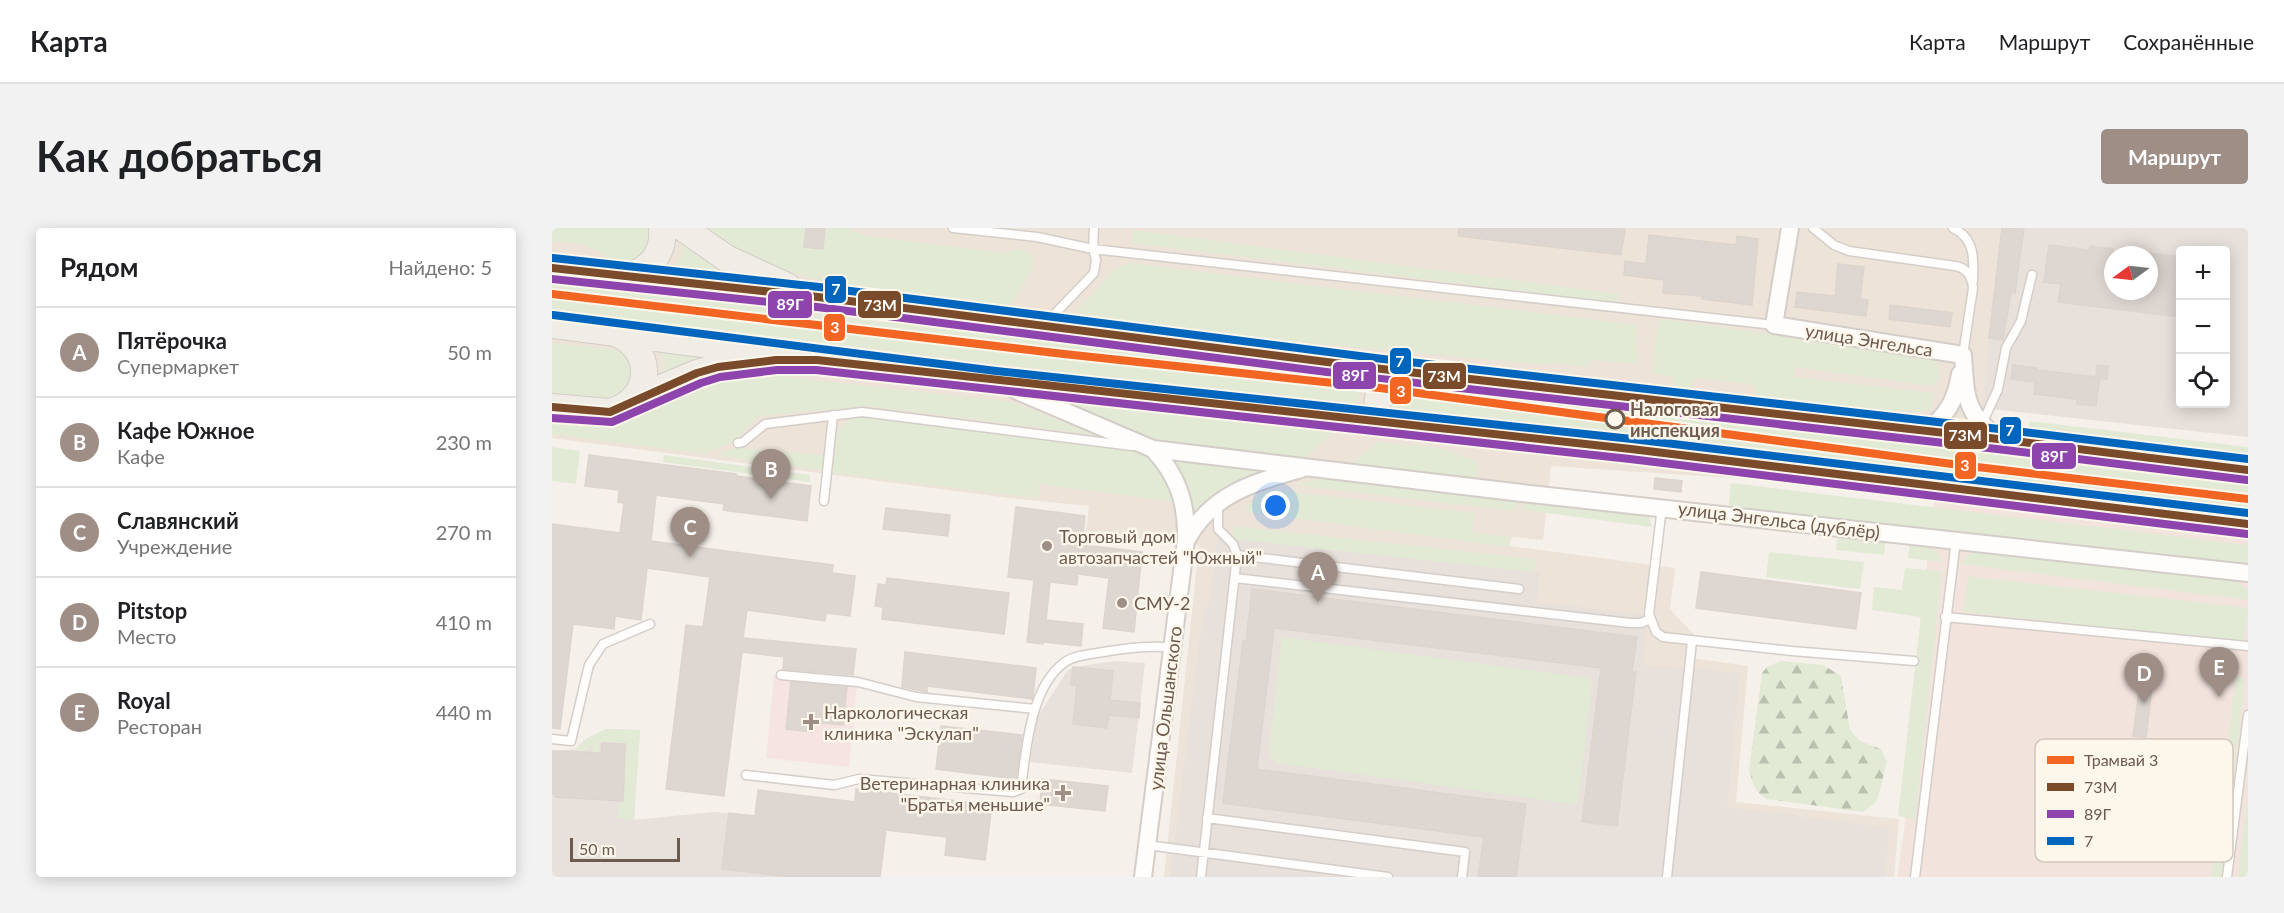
<!DOCTYPE html>
<html lang="ru">
<meta charset="utf-8">
<style>
body{margin:0;font-family:Lato,sans-serif;background:#f2f2f2;color:#202124}
.controls{position:absolute;right:18px;top:18px;display:grid;overflow:hidden;border-radius:6px;box-shadow:0 3px 15px #0003}
.controls button{width:54px;height:54px;display:grid;place-items:center;padding:0;border:0;border-bottom:2px solid #e0e0e0;background:#fff;color:#202124;font:30px sans-serif}
.compass{position:absolute;left:1552px;top:18px;width:54px;height:54px;border-radius:50%;background:#fff;box-shadow:0 3px 15px #0003;rotate:255deg}
.scale{position:absolute;left:18px;bottom:15px;width:110px;box-sizing:border-box;padding-left:6px;border:3px solid #6f5a4e;border-top:0;font-size:16px;line-height:21px;white-space:nowrap;color:#6f5a4e;-webkit-text-stroke:4px #fcf6eb;paint-order:stroke}
.you{position:absolute;left:724px;top:278px;width:21px;height:21px;margin:-15px;border:4px solid #fff;border-radius:50%;background:#1a73e8;box-shadow:0 0 0 9px #1a73e833}
.badge{display:grid;place-items:center;width:39px;height:39px;border-radius:50%;background:#9e8e85;color:#fff;font-size:20px;font-weight:700}
.pin{position:absolute;translate:-50% -50px;filter:drop-shadow(0 2px 3px #0008)}
.pin::after{content:'';position:absolute;top:32px;width:21px;height:18px;background:inherit;clip-path:polygon(0 0,100% 0,50% 100%)}
.list{margin:0;padding:0;list-style:none}
h2{display:flex;justify-content:space-between;align-items:center;height:78px;margin:0;padding:0 24px;font-size:26px}
h2 small{font-size:20px;font-weight:400;color:#757577}
.list li{display:grid;grid-template-columns:39px 1fr auto;gap:18px;align-items:center;box-sizing:border-box;height:90px;padding:0 24px;border-top:2px solid #e0e0e0}
.list b{display:block;font-size:22px;white-space:nowrap}
.list p{margin:0;font-size:20px;white-space:nowrap;color:#757577}
.list em{font-size:20px;font-style:normal;color:#757577}
.icon{flex:none;width:33px;height:33px;fill:none;stroke:currentColor;stroke-width:2;stroke-linecap:round;stroke-linejoin:round}
.map{position:relative;flex:none;width:1696px;height:649px;overflow:hidden;border-radius:6px}
header{display:flex;align-items:center;gap:36px;box-sizing:border-box;height:84px;padding:0 30px;background:#fff;border-bottom:2px solid #e0e0e0}
header strong{font-size:28px}
nav{display:flex;gap:33px;margin-inline-start:auto;font-size:21px}
.intro{display:flex;align-items:center;justify-content:space-between;box-sizing:border-box;height:144px;padding:0 36px}
h1{margin:0;font-size:42px}
.button{padding:15px 27px;border-radius:6px;background:#9e8e85;color:#fff;font-size:21px;font-weight:700}
main{display:flex;gap:36px;padding:0 36px}
aside{flex:1;background:#fff;border-radius:6px;box-shadow:0 3px 15px #0003}
.map>svg:first-child{display:block}
.residential{fill:#ede3d8}
.commercial{fill:#f2e3dc}
.industrial{fill:#e7e0db;fill-rule:evenodd}
.medical{fill:#f6e4e3}
.green{fill:#e2ead6}
.forest{fill:url(#forest-firs)}
.building{fill:#ded6d0;stroke:#ddd4cd;stroke-width:1.5}
.lines{fill:none;stroke-linecap:round;stroke-linejoin:round}
.lane-casing{stroke:#d4cdc8;stroke-width:11}
.street-casing{stroke:#d4cdc8;stroke-width:20}
.primary-casing{stroke:#d3ccc7;stroke-width:28}
.lane{stroke:#fefdfc;stroke-width:8}
.street{stroke:#fefdfc;stroke-width:16}
.primary{stroke:#f0ece6;stroke-width:26}
.bus-1-casing{stroke:#fcf6eb;stroke-width:12}
.bus-2-casing{stroke:#fcf6eb;stroke-width:12}
.bus-3-casing{stroke:#fcf6eb;stroke-width:12}
.bus-1{stroke:#7a4b2a;stroke-width:8}
.bus-2{stroke:#8e44ad;stroke-width:8}
.bus-3{stroke:#0065bd;stroke-width:8}
.tram-1-casing{stroke:#fcf6eb;stroke-width:12}
.tram-1{stroke:#f26522;stroke-width:8}
.stop-dot{fill:#fcf6eb;stroke:#6f5a4e;stroke-width:3}
.poi-dot{fill:#9e8e85;stroke:#fcf6eb;stroke-width:2}
.labels{text-anchor:middle;dominant-baseline:central;stroke-width:5;stroke-linejoin:round;paint-order:stroke}
.street-label{font-size:18px;fill:#6f5a4e;stroke:#fcf6eb}
.stop-label{font-size:18px;font-weight:bold;fill:#6f5a4e;stroke:#fcf6eb;text-anchor:start}
.poi-label{font-size:18px;fill:#6f5a4e;stroke:#fcf6eb;text-anchor:start}
.key{fill:#fcf6eb;stroke:#d2c7bc;stroke-width:1.5}
.key-label{font-size:16px;fill:#6f5a4e}
.line-badge{stroke:#fcf6eb;stroke-width:2}
.badge-label{font-size:16px;text-anchor:middle;font-weight:bold;fill:#fff}
</style>
<header>
<strong>Карта</strong>
<nav><a>Карта</a><a>Маршрут</a><a>Сохранённые</a></nav>
</header>
<div class="intro"><h1>Как добраться</h1><a class="button">Маршрут</a></div>
<main>
<aside>
<h2>Рядом<small>Найдено: 5</small></h2>
<ul class="list">
<li><span class="badge">A</span><div><b>Пятёрочка</b><p>Супермаркет</p></div><em>50 m</em></li>
<li><span class="badge">B</span><div><b>Кафе Южное</b><p>Кафе</p></div><em>230 m</em></li>
<li><span class="badge">C</span><div><b>Славянский</b><p>Учреждение</p></div><em>270 m</em></li>
<li><span class="badge">D</span><div><b>Pitstop</b><p>Место</p></div><em>410 m</em></li>
<li><span class="badge">E</span><div><b>Royal</b><p>Ресторан</p></div><em>440 m</em></li>
</ul>
</aside>
<div class="map">
<svg width="1696" height="649" viewBox="0 0 1696 649">
<defs>
<pattern id="forest-firs" width="22" height="20" patternUnits="userSpaceOnUse" patternTransform="scale(1.5)"><rect width="22" height="20" fill="#e2ead6"/><path d="M5 1l3.5 6h-7zM16 11l3.5 6h-7z" fill="#bbc1b0"/></pattern>
</defs>
<rect width="100%" height="100%" fill="#f5f0ea"/>
<path class="residential" d="M0 0H1450L1428 209 1696 242V311L1195 251 999 238 991 312 960 309 958 318 1123 340 1118 381 1142 407 1140 430 1196 438 1184 574 1347 591 1342 649H612L647 318 534 305 537 278 457 270 0 210Z"/>
<path class="commercial" d="M1382 273 1696 311V649H1345L1364 522 1354 520Z"/>
<path class="industrial" d="M1450 0H1696V209L1430 180ZM1628 22H1674V176H1628ZM1561 27H1597V63H1561Z
M666 309 988 345 984 374 1095 387 1091 437 1188 445 1175 579 1337 600 1334 649H618L651 385 658 372Z
M564 433 593 435 580 545 478 534 485 490 515 443 521 439Z
M54 501 88 502 82 592 161 584 177 585 170 641 239 649H0V523L24 521 32 512Z"/>
<path class="medical" d="M222 447 305 457 297 539 214 530Z"/>
<path class="green" d="M0 0H99L101 9 92 29C56 43 66 31 37 19 27 14 11 15 0 13Z
M157 0H300L310 7 454 25 463 21 478 24 482 31 481 40 462 73 454 77 437 75C349 64 226 62 157 0Z
M581 2 1067 66 1065 75 580 15Z
M131 11 195 52 120 40 129 28Z
M577 35 1086 97 1084 111 1086 136 1039 132 1035 139 1001 135 992 137 673 107 528 89 526 83 528 79 563 40Z
M0 54 798 150C808 155 811 164 806 173L793 178 0 82Z
M1107 91C1200 102 1292 119 1385 132L1388 149 1382 158 1242 139 1243 149 1381 165 1379 180 1371 184H1347L1207 169 1200 156 1141 150 1139 165 1120 163 1122 149 1100 146Z
M0 115 62 121 71 124 78 130 81 157 59 172 0 165Z
M104 119 180 128 112 150 113 135Z
M196 145 462 174 544 207 316 178 207 188 182 213 153 226 0 206V190L50 196 63 195 112 167 152 149Z
M849 156 1151 183 1696 248V290L845 184 838 178V164L845 158Z
M510 175 782 205 751 232 615 215Z
M312 187 564 216 590 224 601 231 630 275 488 256 486 270 279 245C282 219 279 192 312 187Z
M1477 193 1696 219V226L1688 236 1476 210Z
M827 214 888 220 926 234 924 254 796 238Z
M0 219 28 223 24 256 0 253Z
M186 219 197 221 274 227 272 242 206 235 165 226Z
M112 227 258 247V254L111 234Z
M617 228 727 241C698 252 664 261 642 283 638 262 630 246 617 228Z
M784 246 965 267 963 283 742 257Z
M1179 255 1696 317V342L1176 284Z
M723 262 923 285 920 304 959 309 958 319 696 284 695 279 705 267Z
M973 267 1095 280 1100 299 972 282Z
M682 298 983 331 982 344 680 311Z
M1286 304 1334 310 1332 327 1284 322Z
M1358 314C1373 316 1385 318 1390 334L1356 330Z
M1428 320 1679 351 1689 356 1696 363V372L1409 336 1420 323Z
M1217 324 1312 334 1308 361 1214 349Z
M1353 340 1390 343 1363 591 1346 588 1369 389 1320 382 1322 359 1350 362Z
M1416 348 1696 380 1692 414 1411 384Z
M730 409 1037 450 1040 457 1026 574 1020 576 725 535 719 529 717 521Z
M1684 448 1691 450 1693 455 1682 545 1680 549 1671 552Z
M54 501 88 502 81 592 65 590 67 574H72L74 515 48 514 46 568 40 567 41 517H36L34 523H26L24 521 32 512Z
M1669 565 1673 566 1678 574 1670 649H1659Z
M1696 573V649H1686L1694 576Z"/>
<path class="forest" d="M1228 433 1271 437 1289 448 1298 502 1308 513 1329 521 1335 534 1326 569 1323 575 1311 584 1215 571C1203 565 1200 554 1197 541L1210 445 1215 439Z"/>
<path class="building" d="M254 0H273L271 21 252 19Z
M907 0H1067L1073 2 1069 27 906 8Z
M1450 0H1472L1463 65 1459 64 1451 112 1437 110Z
M1097 7 1184 17 1185 8 1206 11 1200 77 1150 71V68L1111 65 1112 52 1072 47 1073 33 1094 36Z
M1497 17 1537 22 1538 18 1561 21V63H1597V25L1627 29 1626 35H1629V89L1506 74 1509 56 1492 54Z
M1286 36 1312 39 1308 71 1316 72 1314 88 1243 79 1245 64 1283 68Z
M1338 77 1400 85 1398 99 1337 91Z
M1461 137 1485 140V142L1544 149 1545 137 1556 138 1555 151 1548 150 1544 178 1525 176V171L1482 166 1483 154 1459 151Z
M37 227 184 246V248L259 258 255 293 171 282 172 276 104 267 99 313 281 337 280 345 303 348 298 388 274 385 273 393 195 382 191 410 304 421 301 447 231 441 232 429 190 424 172 568 114 561 134 397 151 399 158 349 95 340 89 392 63 388 62 401 21 396 8 501 0 500V296L68 305 72 275 66 274 67 262 33 258Z
M1103 250 1130 253 1129 264 1102 261Z
M464 279 533 288 530 317 590 324 582 404 551 400 557 350 526 346 525 357 498 354 494 392 531 396 529 418 491 414V416L475 414 482 352 456 349Z
M334 280 398 287 396 308 331 301Z
M1149 344 1309 365 1304 401 1144 380Z
M335 350 457 365 452 406 330 391 331 379 323 378 326 356 334 357Z
M700 361 1085 409 1080 444H1084L1065 598 1030 594 1049 440 722 400 705 541 974 576 964 649H926L932 609 671 575 691 413H694Z
M353 424 484 440 481 468 480 471 375 458V464L350 459Z
M521 439 561 443 558 472 588 475 587 490 557 487 555 500 521 496 525 457H519Z
M1590 440 1602 442 1594 510 1581 508Z
M239 454 295 459 291 497 262 494 261 504 234 501Z
M389 498 470 507 464 551 384 541Z
M50 515 73 516 71 573 3 569 4 566H0V523L49 525Z
M490 551 556 558 553 583 488 576Z
M304 561 440 577 433 632 393 627 395 609 334 602 328 649H239L170 641 177 585 203 588 206 562 303 574Z"/>
<g class="lines">
<defs>
<path id="lane" d="M401 0 485 9 541 21 1222 97
M1261 0 1282 17 1297 23 1403 38C1415 40 1420 48 1421 60L1411 127
M1401 0C1423 10 1422 31 1421 53
M495 94 542 45 544 32 541 21 542 0
M1430 196 1446 161 1454 120 1469 93 1480 47
M186 215 191 214 213 196 310 184 580 218
M272 273 281 187
M1110 279 1097 386 1104 404 1111 409 1240 423 1362 433
M685 327 967 361
M683 350 1078 395H1089L1098 391
M1393 389 1696 418
M229 447 306 454 364 469 483 481
M0 511 19 513 37 437 51 416 98 396
M194 547 282 557 307 551 461 564 469 561C474 522 478 459 513 434 525 426 543 426 557 423 578 420 599 417 621 420
M655 590 913 624 910 649
M595 617 836 649
M649 649 685 327 681 316 666 301V277
M1115 649 1140 413
M1363 649 1404 312
M1675 649 1696 487"/>
<path id="street" d="M1238 0 1222 97 1411 127
M1411 127C1414 167 1412 185 1446 210
M463 162 601 221 970 265 1696 345
M1373 203C1395 189 1404 171 1408 146
M635 311C661 265 701 255 749 241
M591 649 634 312C635 275 626 248 601 221"/>
<path id="primary" d="M131 0 174 30 235 58
M0 40 266 69 830 141 1446 211 1696 242
M69 48C95 47 113 26 110 0
M0 97 443 153 1079 221 1696 296
M81 172 145 145 166 139 209 134
M0 179 58 184C102 172 104 120 61 104
M823 193 830 141"/>
</defs>
<use href="#lane" class="lane-casing"/>
<use href="#street" class="street-casing"/>
<use href="#primary" class="primary-casing"/>
<use href="#lane" class="lane"/>
<use href="#street" class="street"/>
<use href="#primary" class="primary"/>
<defs>
<path id="bus-1" d="M0 40 266 69 830 141 1446 211 1696 242
M0 179 58 184 145 145 166 139 224 132H265L1079 221 1696 296"/>
<path id="bus-2" d="M0 51 265 79 829 151 1445 221 1695 252
M0 190 60 194 149 155 168 149 225 142H264L1078 231 1695 306"/>
<path id="bus-3" d="M1 30 267 59 831 131 1447 201 1696 231
M1 87 444 143 1080 211 1696 285"/>
</defs>
<use href="#bus-1" class="bus-1-casing"/>
<use href="#bus-2" class="bus-2-casing"/>
<use href="#bus-3" class="bus-3-casing"/>
<use href="#bus-1" class="bus-1"/>
<use href="#bus-2" class="bus-2"/>
<use href="#bus-3" class="bus-3"/>
<defs>
<path id="tram-1" d="M0 66 512 126 828 160 1400 236 1696 271"/>
</defs>
<use href="#tram-1" class="tram-1-casing"/>
<use href="#tram-1" class="tram-1"/>
</g>
<circle class="stop-dot" cx="1063" cy="191" r="9"/>
<g class="poi-dot">
<circle cx="495" cy="318" r="6"/>
<circle cx="570" cy="375" r="6"/>
<path d="M256 485h6v6h6v6h-6v6h-6v-6h-6v-6h6z"/>
<path d="M508 556h6v6h6v6h-6v6h-6v-6h-6v-6h6z"/>
</g>
<g class="labels">
<g class="street-label">
<text transform="translate(1317 112) rotate(9)">улица Энгельса</text>
<text transform="translate(1227 292) rotate(7)">улица Энгельса (дублёр)</text>
<text transform="translate(613 480) rotate(-83)">улица Ольшанского</text>
</g>
<g class="stop-label">
<text x="1078" y="181">Налоговая<tspan x="1078" dy="21">инспекция</tspan></text>
</g>
<g class="poi-label">
<text x="507" y="308">Торговый дом<tspan x="507" dy="21">автозапчастей "Южный"</tspan></text>
<text x="582" y="375">СМУ-2</text>
<text x="272" y="484">Наркологическая<tspan x="272" dy="21">клиника "Эскулап"</tspan></text>
<text x="498" y="555" text-anchor="end">Ветеринарная клиника<tspan x="498" dy="21">"Братья меньшие"</tspan></text>
</g>
</g>
<rect x="1483" y="511" width="198" height="123" rx="9" class="key"/>
<rect x="1495" y="528" width="27" height="8" fill="#f26522"/>
<rect x="1495" y="555" width="27" height="8" fill="#7a4b2a"/>
<rect x="1495" y="582" width="27" height="8" fill="#8e44ad"/>
<rect x="1495" y="609" width="27" height="8" fill="#0065bd"/>
<g class="key-label">
<text x="1532" y="538">Трамвай 3</text>
<text x="1532" y="565">73М</text>
<text x="1532" y="592">89Г</text>
<text x="1532" y="619">7</text>
</g>
<g class="line-badge">
<rect x="272" y="47" width="23" height="29" rx="6" fill="#0065bd"/>
<rect x="215" y="62" width="46" height="29" rx="6" fill="#8e44ad"/>
<rect x="305" y="62" width="45" height="29" rx="6" fill="#7a4b2a"/>
<rect x="271" y="85" width="23" height="29" rx="6" fill="#f26522"/>
<rect x="837" y="119" width="23" height="28" rx="6" fill="#0065bd"/>
<rect x="780" y="133" width="45" height="29" rx="6" fill="#8e44ad"/>
<rect x="870" y="134" width="45" height="28" rx="6" fill="#7a4b2a"/>
<rect x="837" y="148" width="23" height="29" rx="6" fill="#f26522"/>
<rect x="1447" y="188" width="23" height="29" rx="6" fill="#0065bd"/>
<rect x="1391" y="193" width="45" height="29" rx="6" fill="#7a4b2a"/>
<rect x="1479" y="214" width="46" height="28" rx="6" fill="#8e44ad"/>
<rect x="1402" y="223" width="23" height="29" rx="6" fill="#f26522"/>
</g>
<g class="badge-label">
<text x="284" y="67">7</text>
<text x="238" y="82">89Г</text>
<text x="328" y="83">73М</text>
<text x="283" y="105">3</text>
<text x="848" y="139">7</text>
<text x="803" y="153">89Г</text>
<text x="892" y="154">73М</text>
<text x="849" y="169">3</text>
<text x="1458" y="208">7</text>
<text x="1413" y="213">73М</text>
<text x="1502" y="234">89Г</text>
<text x="1413" y="243">3</text>
</g>
</svg>
<div class="controls">
<button>+</button>
<button>−</button>
<button><svg class="icon" aria-label="locate" viewBox="0 0 24 24"><circle cx="12" cy="12" r="6"/><path d="M12 2v4M12 18v4M2 12h4M18 12h4"/></svg></button>
</div>
<svg class="compass" viewBox="-18 -18 36 36"><path d="M0-13l5 13h-10z" fill="#e53935"/><path d="M0 13l5-13h-10z" fill="#757577"/></svg>
<div class="scale">50 m</div>
<div class="you"></div>
<div class="pin badge" style="left:766px;top:374px">A</div>
<div class="pin badge" style="left:219px;top:271px">B</div>
<div class="pin badge" style="left:138px;top:329px">C</div>
<div class="pin badge" style="left:1592px;top:475px">D</div>
<div class="pin badge" style="left:1667px;top:469px">E</div>
</div>
</main>
